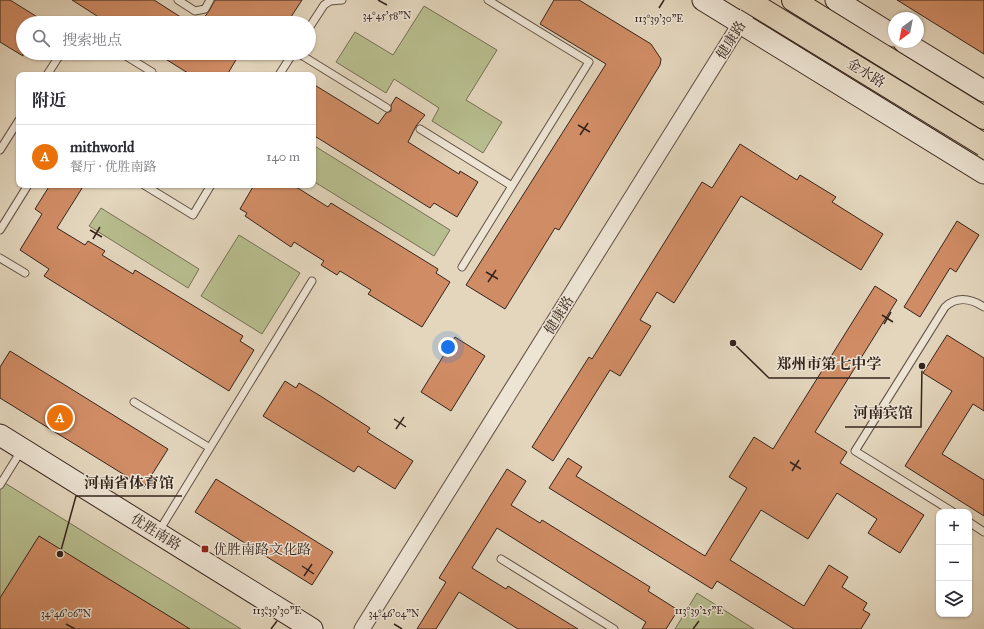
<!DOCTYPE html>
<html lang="zh">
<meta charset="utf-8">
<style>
body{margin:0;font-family:"IM FELL Great Primer","Noto Serif SC",serif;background:#f7f7f7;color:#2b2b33}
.controls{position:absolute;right:12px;bottom:12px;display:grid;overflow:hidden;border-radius:8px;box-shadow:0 1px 3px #0004}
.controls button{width:36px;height:36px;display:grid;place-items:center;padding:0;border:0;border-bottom:1px solid #e1e1e2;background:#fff;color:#2b2b33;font:20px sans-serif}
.compass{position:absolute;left:888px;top:12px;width:36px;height:36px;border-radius:50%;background:#fff;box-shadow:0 1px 3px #0004;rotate:212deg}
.you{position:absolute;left:448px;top:347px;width:14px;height:14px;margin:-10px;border:3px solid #fff;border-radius:50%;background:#1a73e8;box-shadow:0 0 0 6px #1a73e833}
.badge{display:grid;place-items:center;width:26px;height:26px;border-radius:50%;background:#7c3aed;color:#fff;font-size:13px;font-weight:700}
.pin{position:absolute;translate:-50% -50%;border:2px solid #fff;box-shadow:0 1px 4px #0006}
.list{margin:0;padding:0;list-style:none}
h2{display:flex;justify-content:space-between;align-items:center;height:52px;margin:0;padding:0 16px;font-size:17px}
h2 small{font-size:13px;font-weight:400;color:#7c7c81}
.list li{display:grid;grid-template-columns:26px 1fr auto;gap:12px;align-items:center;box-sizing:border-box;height:64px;padding:0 16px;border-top:1px solid #e1e1e2}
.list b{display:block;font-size:15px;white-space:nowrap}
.list p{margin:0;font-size:13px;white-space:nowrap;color:#7c7c81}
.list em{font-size:13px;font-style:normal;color:#7c7c81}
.icon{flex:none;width:22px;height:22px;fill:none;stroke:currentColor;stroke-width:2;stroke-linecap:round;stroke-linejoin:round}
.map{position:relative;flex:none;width:984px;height:629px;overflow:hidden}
.search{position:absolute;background:#fff;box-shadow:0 1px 3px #0004;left:16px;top:16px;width:300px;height:44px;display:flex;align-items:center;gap:10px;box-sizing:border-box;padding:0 14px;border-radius:22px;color:#7c7c81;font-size:15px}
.panel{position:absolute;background:#fff;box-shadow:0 1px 3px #0004;left:16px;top:72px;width:300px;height:116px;border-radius:8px}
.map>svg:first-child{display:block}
.green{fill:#b7bd8e;stroke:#767055}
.building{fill:#d08c65;stroke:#35241c}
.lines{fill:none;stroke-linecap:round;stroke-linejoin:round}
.lane-casing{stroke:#605044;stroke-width:9}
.street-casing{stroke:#605044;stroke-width:17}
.secondary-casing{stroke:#35241c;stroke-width:23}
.primary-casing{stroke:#35241c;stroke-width:24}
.lane{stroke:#ede4d4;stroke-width:7}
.street{stroke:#ede4d4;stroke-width:15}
.secondary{stroke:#ede4d4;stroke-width:21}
.primary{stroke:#e3d6bd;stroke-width:22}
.primary-bridge-casing{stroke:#35241c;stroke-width:24;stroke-linecap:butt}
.primary-bridge{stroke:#e3d6bd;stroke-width:22}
.ticks{fill:none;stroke:#35241c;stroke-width:1.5}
.poi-dot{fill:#8f2418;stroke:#ede4d4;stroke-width:1.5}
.labels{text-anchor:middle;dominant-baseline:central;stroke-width:3;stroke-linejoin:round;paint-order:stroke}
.street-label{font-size:14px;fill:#35241c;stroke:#ede4d4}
.poi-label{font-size:14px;fill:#35241c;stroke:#ede4d4;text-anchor:start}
.ticks-label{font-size:10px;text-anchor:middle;fill:#35241c;stroke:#ede4d4;stroke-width:3;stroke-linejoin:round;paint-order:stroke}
.leader{fill:none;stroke:#35241c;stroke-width:1.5}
.callout-dot{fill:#35241c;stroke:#ede4d4;stroke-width:1.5}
.callout-label{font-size:15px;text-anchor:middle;font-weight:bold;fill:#35241c;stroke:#ede4d4;stroke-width:3;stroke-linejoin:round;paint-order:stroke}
</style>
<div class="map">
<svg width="984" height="629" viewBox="0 0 984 629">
<rect width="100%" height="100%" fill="#e3d6bd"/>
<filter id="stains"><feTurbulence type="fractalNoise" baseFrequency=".005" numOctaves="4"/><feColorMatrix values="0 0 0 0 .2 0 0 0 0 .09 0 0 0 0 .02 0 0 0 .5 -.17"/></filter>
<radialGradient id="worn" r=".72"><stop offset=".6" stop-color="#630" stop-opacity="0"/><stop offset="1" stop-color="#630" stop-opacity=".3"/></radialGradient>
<path class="green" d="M424 6 497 50 466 100 502 122 483 153 432 121 439 108 394 79 386 93 336 62 355 32 393 55Z
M313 145 450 230 434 256 313 181Z
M101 208 199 269 188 288 89 226Z
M239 235 300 273 262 334 201 296Z
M0 480 241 629H0Z
M697 593 754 629H675Z"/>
<path class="building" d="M0 0H10L47 23H23V56L0 42Z
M72 0H154L190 23H108Z
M215 0H302L287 23H200L209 11Z
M554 0H579L651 44 661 59 660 65 559 230 555 228 505 309 466 285 606 64 540 24Z
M897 0H984V54Z
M156 53H240L227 75H191Z
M313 84 378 124 386 113 391 111V105L396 97 425 115 416 126 408 142 459 174 460 171 478 182 457 217 434 203 430 208 313 135Z
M740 144 797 180 800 175 836 197 832 202 883 234 861 270 741 196 674 303 657 292 640 320 651 326 620 376 610 370 553 461 532 447 589 357 592 359 702 182 712 188Z
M50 185H84L57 228 85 245 88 241 105 251 102 255 133 274 135 270 243 336 240 341 254 350 229 391 44 276 49 269 20 250 42 214 35 209Z
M254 185H293L328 207 331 203 438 269 436 273 450 282 422 327 368 294 371 290 340 271 337 275 321 265 324 261 294 242 291 247 245 216 247 213 240 209Z
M957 221 979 235 956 272 950 268 920 317 904 307Z
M875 286 897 300 815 432 847 452 840 463 924 515 900 553 868 533 877 519 837 493 808 539 761 510 730 560 804 606 829 565 848 577 842 587 867 603 863 610 870 614 861 629H794L717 581 712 589 549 488 568 458 582 467 576 476 705 556 747 488 729 477 754 437 773 449Z
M947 335 984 358V411L973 404 942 454 984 480V516L905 466 952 391 923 373Z
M455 337 485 356 451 411 421 392Z
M10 351 168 449 144 487 0 398V367Z
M285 381 296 388 299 383 322 397 370 428 367 432 413 461 395 489 358 466 354 472 263 416Z
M507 469 526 481 511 505 540 523 542 520 650 587 648 591 678 610 666 629H642L646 622 497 528 472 568 506 589 508 586 578 629H518L459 592 436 629H417L446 582 439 578Z
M216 479 333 552 312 585 195 512Z
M39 536 190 629H0V598Z"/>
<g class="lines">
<defs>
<path id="lane" d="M178 0 195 11 205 9 210 0
M309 28 324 5 330 1 342 0
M121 53 152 72
M298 53 387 108
M47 75 61 53
M279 75 293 53
M420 129 512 186 589 62 488 0
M0 150 19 120
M144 185 193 215 211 185
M0 230 28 185
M0 258 25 273
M462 267 512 186
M134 402 210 448
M0 485 21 451
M953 512 855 451 945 307C957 296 970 298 984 307
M969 522 984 532
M159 531 312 281
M501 559 614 629"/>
<path id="street" d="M362 629 755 0"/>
<path id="secondary" d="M703 0 984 173
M836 0 894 36
M904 42 984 91
M0 435 312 629"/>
<path id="primary" d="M793 0 984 118"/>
</defs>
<use href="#lane" class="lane-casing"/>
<use href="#street" class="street-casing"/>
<use href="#secondary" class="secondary-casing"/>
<use href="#primary" class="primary-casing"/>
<use href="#lane" class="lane"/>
<use href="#street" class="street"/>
<use href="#secondary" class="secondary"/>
<use href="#primary" class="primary"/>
<defs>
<path id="primary-bridge" d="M747 0 984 145"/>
</defs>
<use href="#primary-bridge" class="primary-bridge-casing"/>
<use href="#primary-bridge" class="primary-bridge"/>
</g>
<path class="ticks" d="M378 0 387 5M659 8 664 0M578 125 590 132M580 135 588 123M90 230 102 237M93 239 100 227M486 272 498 279M488 282 496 270M882 315 893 322M884 324 891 312M394 419 406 427M396 429 404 417M790 462 801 469M792 471 799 460M302 566 314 574M304 576 312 564M66 624 75 629M394 624 402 629M271 629 277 621M693 629 699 621"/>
<rect class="poi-dot" x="201" y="545" width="8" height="8" rx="2"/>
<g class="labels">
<g class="street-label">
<text transform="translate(731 40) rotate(-58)">健康路</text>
<text transform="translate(866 73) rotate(32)">金水路</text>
<text transform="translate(559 315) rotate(-58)">健康路</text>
<text transform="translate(156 532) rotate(32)">优胜南路</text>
</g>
<g class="poi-label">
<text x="213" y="549">优胜南路文化路</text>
</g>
</g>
<g class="ticks-label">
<text x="387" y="19">34°45'58"N</text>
<text x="659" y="22">113°39'30"E</text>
<text x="277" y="614">113°39'30"E</text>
<text x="699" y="614">113°39'25"E</text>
<text x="66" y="617">34°46'06"N</text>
<text x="394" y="617">34°46'04"N</text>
</g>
<path class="leader" d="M733 343L769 378H890M922 366L921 427H845M60 554L76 496H182"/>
<g class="callout-dot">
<circle cx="733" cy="343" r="4"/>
<circle cx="922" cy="366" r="4"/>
<circle cx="60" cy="554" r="4"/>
</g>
<g class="callout-label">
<text x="829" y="369">郑州市第七中学</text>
<text x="883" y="418">河南宾馆</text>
<text x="129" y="488">河南省体育馆</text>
</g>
<rect width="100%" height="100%" filter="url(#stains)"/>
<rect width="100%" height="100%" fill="url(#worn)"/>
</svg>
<div class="controls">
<button>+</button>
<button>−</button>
<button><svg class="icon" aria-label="layers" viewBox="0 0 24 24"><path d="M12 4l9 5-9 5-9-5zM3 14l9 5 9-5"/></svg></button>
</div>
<svg class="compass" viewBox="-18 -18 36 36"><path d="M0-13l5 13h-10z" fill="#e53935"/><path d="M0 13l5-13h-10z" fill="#7c7c81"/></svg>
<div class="you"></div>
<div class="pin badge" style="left:60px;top:418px;background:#e8710a">A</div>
<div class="search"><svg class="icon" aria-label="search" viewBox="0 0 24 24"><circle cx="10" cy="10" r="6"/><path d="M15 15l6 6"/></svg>搜索地点</div>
<section class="panel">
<h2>附近<small></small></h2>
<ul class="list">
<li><span class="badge" style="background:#e8710a">A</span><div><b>mithworld</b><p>餐厅 · 优胜南路</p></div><em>140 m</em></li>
</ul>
</section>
</div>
